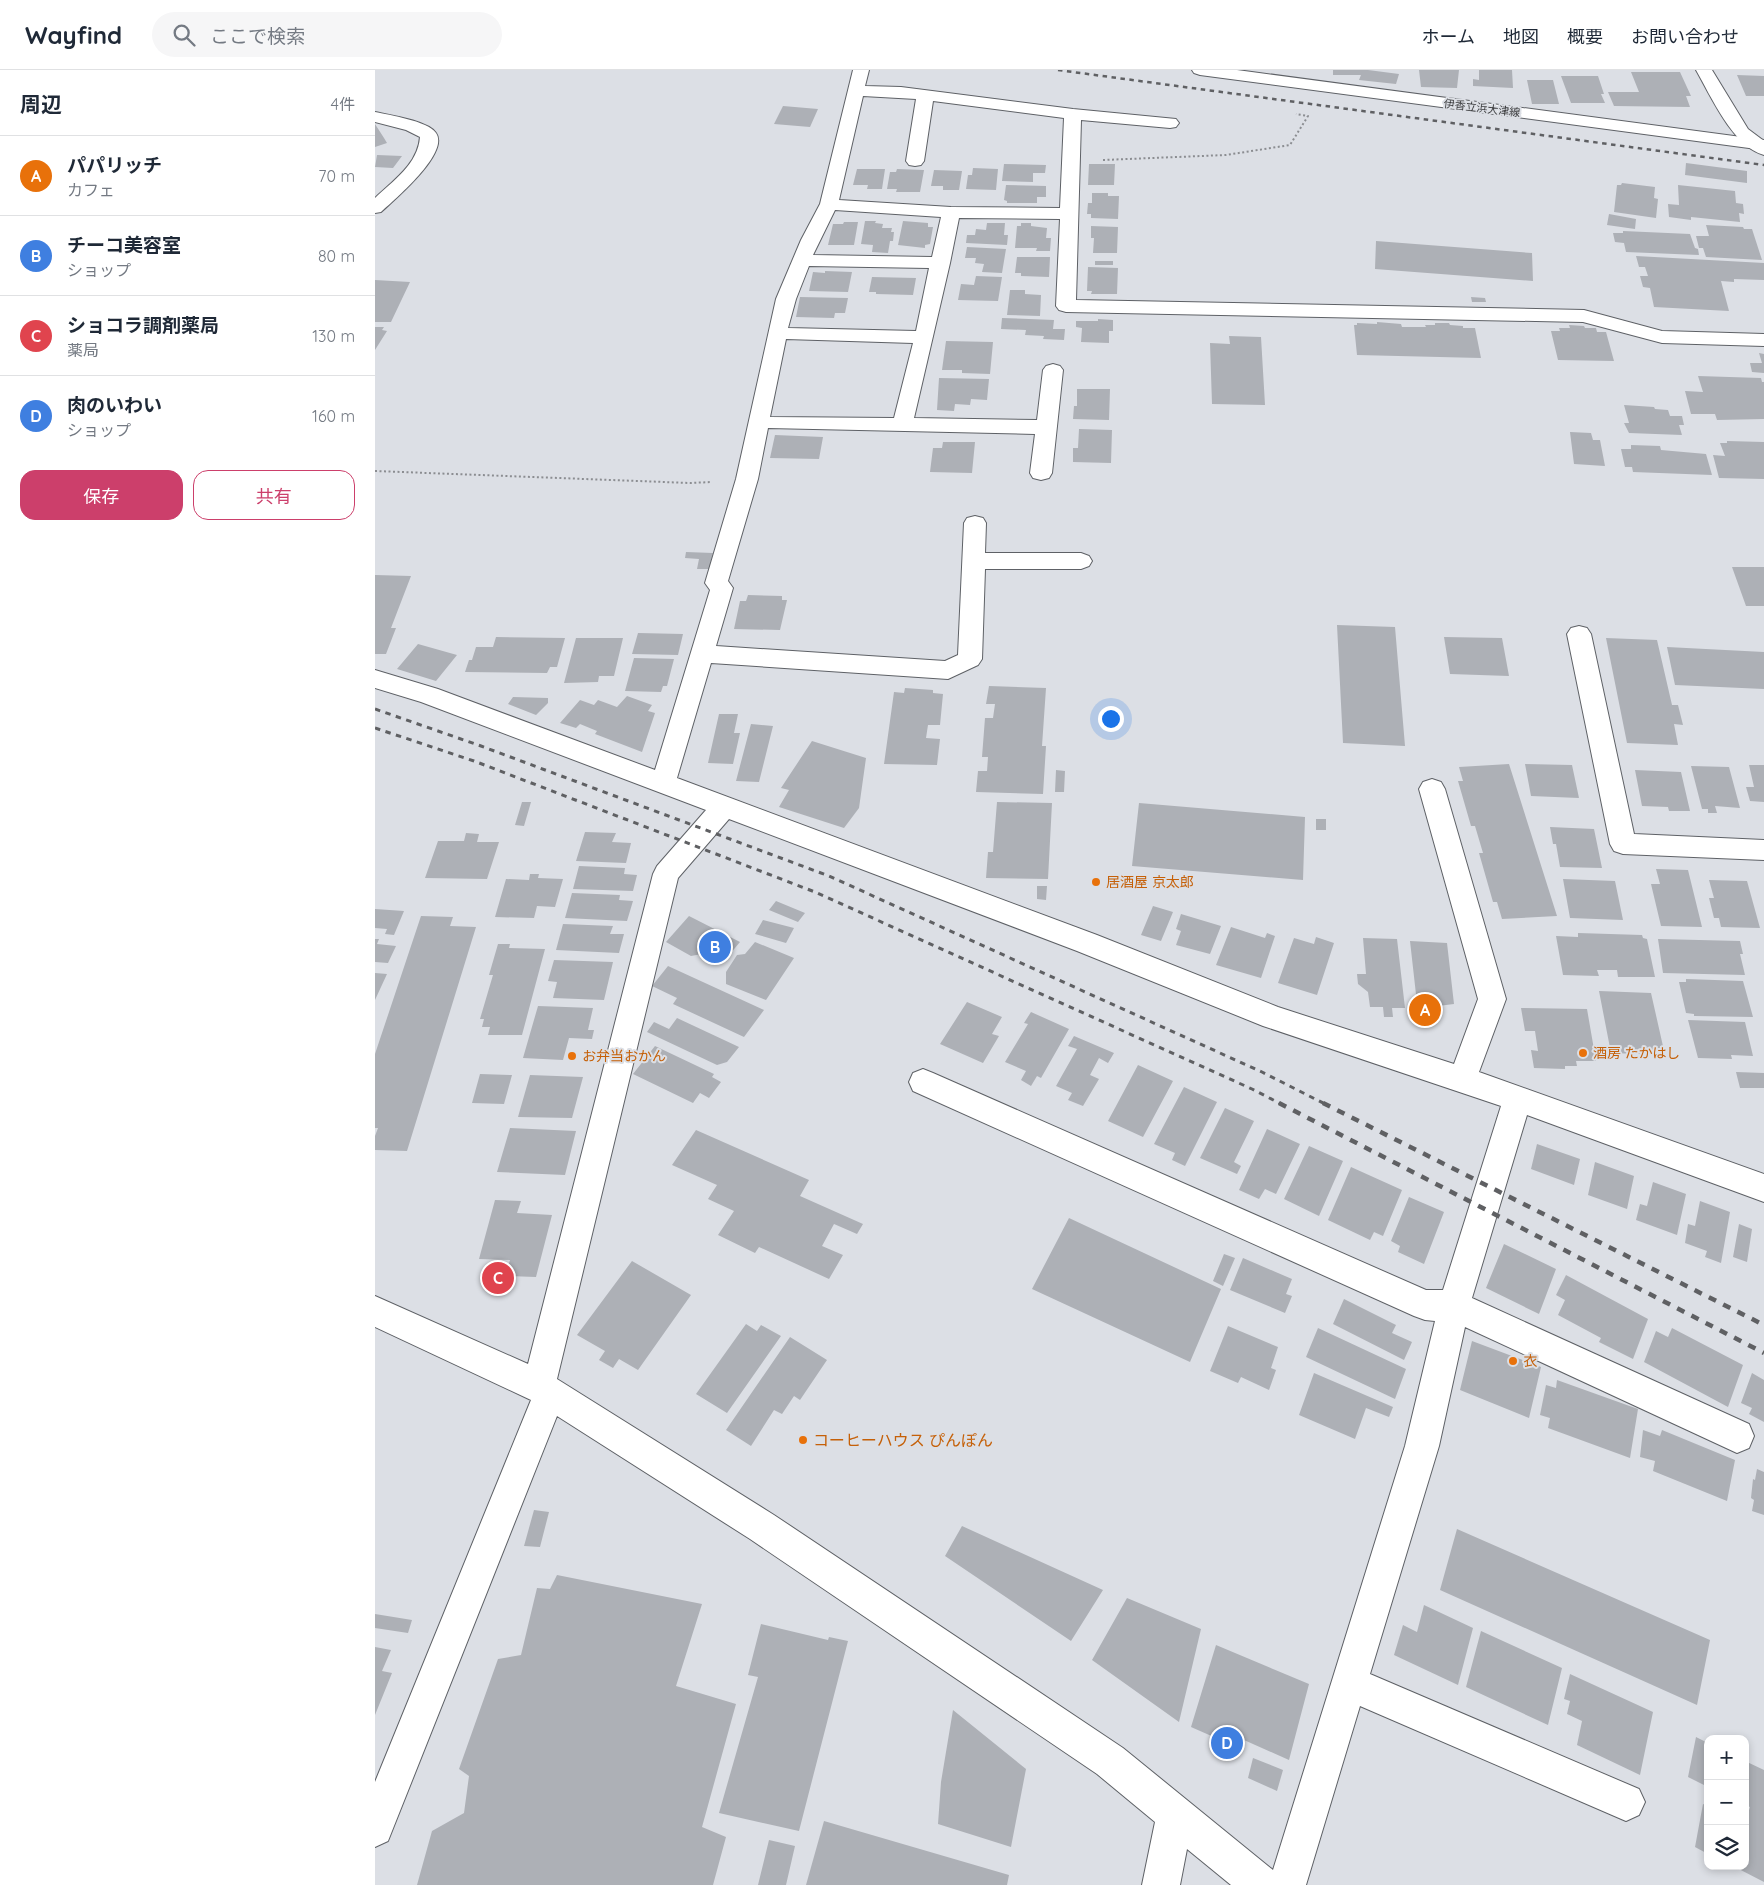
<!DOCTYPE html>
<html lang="ja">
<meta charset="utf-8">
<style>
body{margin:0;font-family:Quicksand,"Noto Sans JP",sans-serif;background:#f6f6f7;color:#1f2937}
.controls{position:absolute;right:15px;bottom:15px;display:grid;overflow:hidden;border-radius:10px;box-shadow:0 2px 8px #0003}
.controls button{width:45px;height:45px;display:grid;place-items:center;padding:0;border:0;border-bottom:1px solid #e0e1e3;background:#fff;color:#1f2937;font:25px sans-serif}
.you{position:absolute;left:735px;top:648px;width:18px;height:18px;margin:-12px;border:4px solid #fff;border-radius:50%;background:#1a73e8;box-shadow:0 0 0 8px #1a73e833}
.badge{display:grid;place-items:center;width:32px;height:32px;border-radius:50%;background:#cc3f6b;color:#fff;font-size:16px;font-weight:700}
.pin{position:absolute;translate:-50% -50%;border:2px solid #fff;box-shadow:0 1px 5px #0006}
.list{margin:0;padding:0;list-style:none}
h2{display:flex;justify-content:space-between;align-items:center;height:65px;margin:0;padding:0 20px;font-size:21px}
h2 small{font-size:16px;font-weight:400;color:#747a83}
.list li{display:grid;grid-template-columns:32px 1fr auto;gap:15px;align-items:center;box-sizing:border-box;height:80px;padding:0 20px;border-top:1px solid #e0e1e3}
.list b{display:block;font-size:19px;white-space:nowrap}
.list p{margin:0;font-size:16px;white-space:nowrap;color:#747a83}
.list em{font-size:16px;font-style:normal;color:#747a83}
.actions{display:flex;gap:10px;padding:15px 20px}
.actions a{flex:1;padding:11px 0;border:1px solid #cc3f6b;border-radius:15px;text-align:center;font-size:18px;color:#cc3f6b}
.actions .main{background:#cc3f6b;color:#fff}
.icon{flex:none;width:28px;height:28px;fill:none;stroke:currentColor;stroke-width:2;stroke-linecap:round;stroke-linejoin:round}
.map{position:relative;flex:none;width:1389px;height:1815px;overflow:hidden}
header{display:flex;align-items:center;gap:30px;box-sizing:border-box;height:70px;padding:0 25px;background:#fff;border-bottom:1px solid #e0e1e3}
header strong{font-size:24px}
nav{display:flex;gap:28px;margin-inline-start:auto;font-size:18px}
.search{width:350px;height:45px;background:#f6f6f7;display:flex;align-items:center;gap:12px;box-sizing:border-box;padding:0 18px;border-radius:28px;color:#747a83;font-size:19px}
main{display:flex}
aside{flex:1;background:#fff}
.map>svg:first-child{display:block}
.building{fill:#adb0b6}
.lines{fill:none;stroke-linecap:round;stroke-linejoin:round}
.minor-casing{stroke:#5e6166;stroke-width:2}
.major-casing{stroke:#5e6166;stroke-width:2}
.path{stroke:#8b8d91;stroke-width:2;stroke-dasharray:2 2.5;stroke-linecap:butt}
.minor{fill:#fff;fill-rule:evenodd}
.major{fill:#fff;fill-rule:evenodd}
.rail-far2{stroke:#5f6063;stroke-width:2.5;stroke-dasharray:4.5 4.5;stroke-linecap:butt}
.rail-far1{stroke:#5f6063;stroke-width:3;stroke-dasharray:5.5 5.5;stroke-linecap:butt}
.rail{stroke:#5f6063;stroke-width:4.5;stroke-dasharray:8 8;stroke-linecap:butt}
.food-dot{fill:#e8710a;stroke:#dcdfe5;stroke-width:2}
.labels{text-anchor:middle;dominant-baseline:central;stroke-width:4;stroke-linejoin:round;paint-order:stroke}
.far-street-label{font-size:11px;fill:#3c3d3f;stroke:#dcdfe5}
.food-label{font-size:14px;fill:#c56008;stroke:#dcdfe5;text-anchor:start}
.near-food-label{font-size:16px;fill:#c56008;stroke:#dcdfe5;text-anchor:start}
</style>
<header>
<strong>Wayfind</strong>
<div class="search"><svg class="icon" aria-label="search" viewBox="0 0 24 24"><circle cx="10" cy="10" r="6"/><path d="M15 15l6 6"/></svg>ここで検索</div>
<nav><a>ホーム</a><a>地図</a><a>概要</a><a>お問い合わせ</a></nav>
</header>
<main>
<aside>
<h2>周辺<small>4件</small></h2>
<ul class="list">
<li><span class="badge" style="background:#e8710a">A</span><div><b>パパリッチ</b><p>カフェ</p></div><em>70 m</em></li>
<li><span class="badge" style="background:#3f7fe0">B</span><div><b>チーコ美容室</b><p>ショップ</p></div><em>80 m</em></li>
<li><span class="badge" style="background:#e0444e">C</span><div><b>ショコラ調剤薬局</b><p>薬局</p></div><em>130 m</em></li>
<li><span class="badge" style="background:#3f7fe0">D</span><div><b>肉のいわい</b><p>ショップ</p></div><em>160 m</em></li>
</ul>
<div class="actions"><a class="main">保存</a><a>共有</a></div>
</aside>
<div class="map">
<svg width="1389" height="1815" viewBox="0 0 1389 1815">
<rect width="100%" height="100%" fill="#dcdfe5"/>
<path class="building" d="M958 0H993L1024 4 1021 14 984 10 986 5H958Z
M1044 0H1084L1082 18 1046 17Z
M1104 0H1137L1138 18 1098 16V9L1104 10Z
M1256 2H1305L1316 26H1311L1315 37 1239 36 1233 22H1264Z
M1362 5 1389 6V26H1371Z
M1186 6H1223L1229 24H1226L1230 33H1196Z
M1152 10H1178L1184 34H1157Z
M408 36 443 39 435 57 399 54Z
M0 54 9 68 12 73 0 77Z
M2 85 27 86 18 98 0 97Z
M1311 93 1372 101V113L1310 105Z
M629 94 671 95 670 103H658V112L627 111Z
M714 94H740L739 115H713Z
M598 98 623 99 621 120 591 119 593 105H597Z
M482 99H510L507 119H492L493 115H478Z
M522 99 549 100 545 122H521L522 119H512L515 102H521Z
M559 100 587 101 584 120H568V116H556Z
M1247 113 1280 117 1279 128 1283 129 1281 148 1239 142 1242 115H1246Z
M631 115 671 116V127H662V133H632V131L629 130Z
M1303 115 1360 121 1361 133 1368 134 1369 144 1364 143 1365 152 1316 147V150L1294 147 1293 134 1304 135Z
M717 123H733V126H744L743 149 716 148V144H712L713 133H717Z
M1234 144 1261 149 1260 159 1232 155Z
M490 151H501L500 153 508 154 507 158H517L516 162H519L518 171H515L513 183 497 182 498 175 486 174Z
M528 151 553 153V157H558L555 174 550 175V178L523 175Z
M469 152H483L479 175H453L458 154H468Z
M612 153H630L629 165H633L632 175 591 173 592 165H600L601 159 611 160Z
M646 153H656V156L672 158 671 168H676L675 181H661L662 178H640L642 156H646Z
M1331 155 1368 157 1369 159H1377L1387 190 1331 187 1328 178H1324L1321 166H1334Z
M716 156 743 157 742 183H718L719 168H716Z
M1248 161 1315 164 1320 178 1323 179 1324 185 1251 182 1249 173 1240 172 1238 163H1248Z
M1001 171 1157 183 1158 211 1000 199Z
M592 177 631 179 627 203 607 202 609 194 600 193 601 188H590Z
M1261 186 1389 193V210L1359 209V212L1346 211 1354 241 1279 237 1275 218 1268 217 1265 206H1273L1270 197H1264Z
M642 187H675L674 207 646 206V203H640Z
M720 191H738V195H720Z
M713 197 743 198 742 224H716L717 221H712Z
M450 201 477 202 473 222 434 221 438 202 450 203Z
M601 206 627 207 623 231 583 230 586 214 599 215Z
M497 207 541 208 538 225 501 224V222H494Z
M0 210 35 212 16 252H0Z
M635 220H650V224L666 225 665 246 632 245Z
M425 227 473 228 470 243H460L459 248 421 247Z
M1096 227 1110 228 1111 232H1097Z
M627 248 679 250 678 259H690L689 270 668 269 669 266 650 265 651 260 626 259Z
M723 249 738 250V261H734V273L706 272 707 258 701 257V251H723Z
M1002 252 1026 254 1027 257H1051L1050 255H1060V253H1074L1075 255 1088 256V258H1100L1106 288 982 285 979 255H982V253L1002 254Z
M1194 255 1209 256 1210 258H1221L1222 262H1231L1239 291 1183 290 1176 261H1185L1184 258H1195Z
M0 257H9L7 260 12 261 0 280Z
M854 266 886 267 890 335 837 334 835 273 855 274Z
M571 271 618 272 615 304 587 303V300H567Z
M1384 283 1389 284V303L1377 302 1375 293H1387Z
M1323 306 1386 308 1387 312H1389V349L1342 350 1340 344H1316L1310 321 1328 322Z
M564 308 614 309 612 330 596 329 595 335 580 334 579 341 562 340Z
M702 319H735L734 350 698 349 699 336H702Z
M1249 335 1279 337 1280 339 1293 340 1295 346H1307L1309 355H1304L1307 365 1254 363 1249 353H1254Z
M704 359 737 360 736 393 698 392V378H703Z
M1195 362 1216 363 1218 370H1225L1230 396 1199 394Z
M400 365 448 367 444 389 395 388Z
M1352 371 1389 372V409L1344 408 1338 385 1350 386 1345 373H1352Z
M568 372H600L597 403 555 402 558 378H567Z
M1256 375 1285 376 1286 380 1331 384 1337 405 1258 402 1257 397H1250L1246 379H1256Z
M311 482 338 483 334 499H322L324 489 310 488Z
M1357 497H1389V536H1371Z
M0 505 36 506 16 558H21L11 584H0Z
M373 525 407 526V530H412L405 560 359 559 365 531H371Z
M962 555 1020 557 1030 676 968 673Z
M263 563 308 564 303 585 257 584Z
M121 567 190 568 182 597H175L172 603 90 602 94 590H97L101 577H118Z
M1069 567 1127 568 1134 606 1075 604Z
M201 568H248L239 606H224L223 612 189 613Z
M1231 568 1282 570 1297 635H1303L1308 655 1299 654 1303 675 1252 673Z
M43 574 82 585 61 611 22 599Z
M1292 577 1389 582V619L1300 615Z
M259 588 299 589 292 616H288L286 622 250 621Z
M614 616 671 618 667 676H671L668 724 601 722 603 701H612L613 687H607L610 648H618L620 634H611Z
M530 618 558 620V623L568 624 565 655H553L551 668 565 669 562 695 509 694 519 622 529 623Z
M252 626 277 635 273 641 280 643 267 682 220 664 222 661 205 654 201 658 185 653 205 630 219 635 223 630 242 637Z
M138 627 173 628V633L161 645 133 634Z
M344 644H363L359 663H365L358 694 333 693Z
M376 654 398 656 384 712 361 711Z
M437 671 491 688 484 738 469 758 404 737 414 720 406 718Z
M1134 694 1182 846 1127 849 1122 832H1118L1104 783H1108L1100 756H1096L1083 711H1088L1084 697Z
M1150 694 1197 695 1204 728 1156 726Z
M1374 695H1389V732L1375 731 1371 717H1379Z
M1316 696 1354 697 1365 738 1340 736 1342 743H1333V739H1327Z
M681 700 690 701 689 722H680Z
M1260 700 1306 702 1315 741H1294L1293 737 1267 736Z
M147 732H156L149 756 140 755Z
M622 732 677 733 673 809 611 808 613 782H618Z
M764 733 930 747 928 810 757 796Z
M941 749H951V760H941Z
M1175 757 1219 759 1227 798 1185 797 1181 774H1178Z
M210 762 241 763 237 772 256 773 251 793 201 791Z
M91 763 104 764 102 772H124L112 809 50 808 63 771H89Z
M204 796 250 798 249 804 262 805 258 821 198 819Z
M1281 799 1313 800 1327 857 1286 856 1276 814H1285Z
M155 804H164L163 808 188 809 180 837 162 836 159 848 120 847 131 809 154 810Z
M1188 809 1240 811 1248 850 1195 848Z
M1334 810 1372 811 1385 858 1346 857 1344 848H1339L1334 828H1339Z
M662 816H672L671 830 662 829Z
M197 823 245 825 244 830 258 831 252 851 190 848Z
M401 831 430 843 423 852 394 840Z
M778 836 798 842 786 871 766 865Z
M0 839 29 841 19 865 10 864 12 859 0 858Z
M806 844 846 856 835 884 801 875 806 861 801 859Z
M46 846 78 847 75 856 101 857 32 1081 0 1080V1066L3 1058H0V984Z
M314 846 365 872 349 891 332 883 316 886 291 872Z
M388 850 419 858 411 873 380 864Z
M188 854 238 856 235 864H249L244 883 181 880Z
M856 857 890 868 892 863 900 866 886 908 841 895Z
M1203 863 1267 865 1268 868 1272 869 1280 907H1243L1242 900H1222L1224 906 1188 905 1181 866 1203 867Z
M941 867 959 873 942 925 903 913 919 868 939 874Z
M988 868 1022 869 1030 938H1017L1018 947H1009L1008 937H995L993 922 983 914 982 904H991Z
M0 869H4L2 874 21 876 13 893 0 892Z
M1283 869 1365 871 1368 884H1365L1370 905 1288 903Z
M1035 871 1072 873 1079 934 1063 936 1052 951H1044Z
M380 872 419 888 391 930 351 914V902L362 885 370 884Z
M123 874H135L134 878 170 879 147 965H113L115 957H107L109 949H105L118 905H114Z
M179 890 238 892 229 930 178 928 182 912 173 911Z
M293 896 389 940 369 967 298 934 302 928 277 916Z
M0 903 12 904 0 930Z
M1311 909 1368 911 1378 947 1319 946V944L1311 943 1304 912H1311Z
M1224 921 1276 923 1290 985 1236 983Z
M592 932 627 947 617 964 624 966 608 993 565 974Z
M163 936 218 938 213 960H219L217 969 194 968 188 990 148 988Z
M1146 938 1212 939 1221 991H1201L1202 996H1190V999L1159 998 1156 980 1163 981 1160 961H1150Z
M656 942 694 959 666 1008 662 1006 656 1016 646 1010 651 1001 630 992 653 954 649 953Z
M302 948 364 977 352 992 342 995 272 962 279 952 294 959Z
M1313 950 1370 952 1378 986 1356 985 1357 989 1323 988Z
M699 966 739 983 733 993 724 988 715 1005 724 1009 708 1036 693 1030 697 1023 681 1016 702 979 693 976Z
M280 976 339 1004 337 1007 346 1012 334 1028 325 1023 318 1033 258 1004Z
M763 995 798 1011 768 1067 733 1051Z
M1361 1002 1389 1003V1018H1365Z
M105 1004 137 1005 129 1034 97 1033Z
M155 1005 208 1007 197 1048 143 1047Z
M809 1017 842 1032 810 1096 797 1090 800 1083 779 1074Z
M850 1038 879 1051 859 1092 866 1096 862 1104 825 1088Z
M135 1058 201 1061 190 1105 122 1102Z
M892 1059 925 1074 901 1124 890 1119 884 1129 864 1120Z
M321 1060 434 1110 425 1126 488 1154 482 1164 459 1154 447 1176 468 1185 454 1209 384 1177 380 1183 343 1165 359 1141 333 1129 342 1115 297 1095Z
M1162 1074 1205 1089 1199 1115 1156 1099Z
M934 1076 968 1091 944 1146 909 1129Z
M1220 1092 1259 1106 1252 1139 1213 1125Z
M976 1097 1027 1120 1008 1166 999 1162 995 1170 953 1150Z
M1278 1112 1311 1124 1302 1165 1261 1150 1265 1134 1272 1136Z
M1034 1127 1069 1142 1049 1194 1023 1182 1025 1176 1016 1171Z
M120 1130 146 1131 142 1143 177 1145 161 1207 130 1206 135 1190 104 1189Z
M1325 1131 1355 1142 1346 1193 1330 1187 1332 1181 1310 1173 1313 1154 1320 1156Z
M694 1148 846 1219 815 1292 657 1219Z
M1364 1154 1377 1159 1372 1192 1358 1187Z
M1129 1174 1181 1199 1164 1244 1111 1218Z
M849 1184 860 1188 848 1216 838 1211Z
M868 1188 917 1209 911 1224 917 1226 910 1243 855 1220Z
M257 1191 316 1225 263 1300 244 1289 238 1298 224 1290 230 1281 202 1265Z
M1191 1205 1273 1249 1258 1289 1224 1272 1226 1268 1183 1245 1190 1230 1181 1225Z
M969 1229 1021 1255 1017 1263 1037 1272 1029 1290 958 1254Z
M371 1254 382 1261 386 1255 406 1266 352 1343 321 1324Z
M853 1256 903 1277 896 1298 901 1300 894 1320 866 1307 863 1313 835 1301Z
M943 1258 1031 1299 1020 1329 931 1287Z
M1297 1258 1368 1295 1353 1337 1269 1292 1281 1261 1293 1267Z
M415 1267 452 1290 425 1330 419 1326 407 1344 399 1340 376 1376 351 1360Z
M1097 1271 1166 1297 1154 1348 1085 1320Z
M939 1303 1018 1337 1014 1347 991 1338 980 1369 924 1345Z
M1377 1303 1389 1310V1352L1374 1344 1377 1338 1366 1333Z
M1182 1310 1263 1339 1255 1388 1173 1358 1175 1348 1165 1345 1171 1315 1181 1318Z
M1268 1360 1285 1366 1287 1360 1360 1390 1352 1431 1278 1401 1280 1391 1265 1387Z
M1382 1399 1389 1402V1445L1377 1441 1379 1430 1376 1428 1378 1409 1380 1410Z
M159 1440 174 1442 165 1477 149 1476Z
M587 1456 728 1520 696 1571 570 1486Z
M1082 1459 1335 1570 1322 1635 1065 1520Z
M182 1505 327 1534 301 1616 361 1634 327 1757 351 1767 338 1815H42L57 1761 89 1743 94 1706 84 1699 123 1589 146 1585 162 1518 175 1519Z
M752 1528 826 1559 804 1652 717 1590Z
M1049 1535 1098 1558 1083 1615 1019 1585 1028 1555 1042 1562Z
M0 1544 37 1550 33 1563 0 1558Z
M386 1554 453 1570 454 1567 473 1571 424 1761 344 1743 383 1607 373 1605Z
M1106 1561 1187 1598 1173 1655 1091 1617Z
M841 1575 934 1614 914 1690 869 1670 866 1679 816 1657Z
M0 1577 16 1580 7 1601 17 1603 0 1645Z
M1195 1604 1278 1642 1265 1705 1202 1675 1207 1651 1192 1644 1195 1631 1189 1629Z
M578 1640 651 1699 636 1777 563 1754 566 1712Z
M1321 1667 1333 1673V1717L1313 1707Z
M878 1688 908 1700 902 1721 873 1708Z
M1370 1691 1389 1700V1812L1358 1796H1370V1754L1375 1737 1370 1735Z
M1328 1734 1333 1736V1784L1320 1777Z
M449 1751 634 1805 632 1815H431Z
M394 1770 420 1776 411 1815H383Z"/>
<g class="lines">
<defs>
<path id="minor" d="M478 0H494L490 16 526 17 698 39 801 49 804 53 801 57 795 58 706 50 701 230 1209 240 1287 261 1389 264V276L1287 273 1208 252 691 242 684 240 681 236 685 149 584 148 575 193 539 348 662 350 668 300 671 296 678 294 685 296 688 300 677 403 674 408 666 410 658 408 655 403 660 364 393 358 383 409 353 511 358 518 341 576 570 591 583 585 589 453 592 448 600 446 608 448 611 453 610 483H706L714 486 717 491 714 496 706 499H610L607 589 603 595 573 609 336 593 302 708 722 865 903 937 1079 994 1103 929 1044 719 1048 712 1057 709 1066 712 1070 719 1131 929 1104 1002 1389 1104V1132L1152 1045 1097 1228 1374 1354 1379 1366 1374 1378 1362 1383 1090 1257 1064 1376 995 1604 1264 1719 1270 1732 1264 1745 1251 1751 985 1636 931 1815H856L812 1779 805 1815H767L780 1752 722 1704 375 1469 182 1346 13 1771 0 1777V1712L156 1330 0 1257V1226L153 1294 278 804 282 796 331 740 46 632 0 618V600L63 619 280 700 335 520 330 513 361 409 401 229 426 170 445 134ZM488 26 541 29 531 91 534 95 540 96 546 95 549 91 558 31 689 48 685 138 576 137 464 130ZM460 140 566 147 557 187 438 185ZM434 196 554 198 541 261 413 258 421 229ZM411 269 538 273 519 348 395 347ZM354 749 702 881 888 956 1126 1036 1068 1220H1051L558 1003 548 999 538 1003 534 1012 538 1021 1039 1246 1050 1250 1060 1251 1030 1376 898 1800 748 1678 399 1445 182 1309 303 808Z
M1321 0H1337L1373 59 1389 71V85C1358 77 1336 26 1321 0Z
M0 42C14 45 53 51 61 63 75 83 19 130 6 142L0 143V128C18 111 43 94 45 67L31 60 0 52Z
M1204 556 1212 558 1216 564 1259 764 1389 770V790L1248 784 1239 781 1235 774 1192 564 1196 558Z"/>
<path id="major" d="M817 0H862L1389 70V80L825 5 819 3Z"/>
</defs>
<use href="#minor" class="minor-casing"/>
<use href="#major" class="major-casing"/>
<path class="path" d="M728 90 851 85 915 75 933 46 921 44
M0 401 315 413 337 412"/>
<use href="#minor" class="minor"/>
<use href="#major" class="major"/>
<path class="rail-far2" d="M683 0 1389 95"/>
<path class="rail-far1" d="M0 639 106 676 454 806 887 1002 950 1034
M0 658 99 691 440 822 877 1019 906 1034"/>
<path class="rail" d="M904 1033 1389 1283
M948 1033 1389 1255"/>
</g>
<g class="food-dot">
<circle cx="721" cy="812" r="5"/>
<circle cx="1208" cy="983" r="5"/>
<circle cx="197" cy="986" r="5"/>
<circle cx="1138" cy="1291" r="5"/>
<circle cx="428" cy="1370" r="5"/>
</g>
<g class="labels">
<g class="far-street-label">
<text transform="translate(1107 38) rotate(7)">伊香立浜大津線</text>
</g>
<g class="food-label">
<text x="731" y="812">居酒屋 京太郎</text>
<text x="1218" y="983">酒房 たかはし</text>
<text x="207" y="986">お弁当おかん</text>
<text x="1148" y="1291">衣</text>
</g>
<g class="near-food-label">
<text x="438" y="1370">コーヒーハウス ぴんぽん</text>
</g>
</g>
</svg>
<div class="controls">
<button>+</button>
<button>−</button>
<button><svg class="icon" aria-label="layers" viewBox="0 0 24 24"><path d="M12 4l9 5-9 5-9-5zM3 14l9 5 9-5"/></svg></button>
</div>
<div class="you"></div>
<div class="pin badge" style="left:1050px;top:940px;background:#e8710a">A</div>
<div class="pin badge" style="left:340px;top:877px;background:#3f7fe0">B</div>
<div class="pin badge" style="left:123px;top:1208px;background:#e0444e">C</div>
<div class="pin badge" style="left:852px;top:1673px;background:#3f7fe0">D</div>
</div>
</main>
